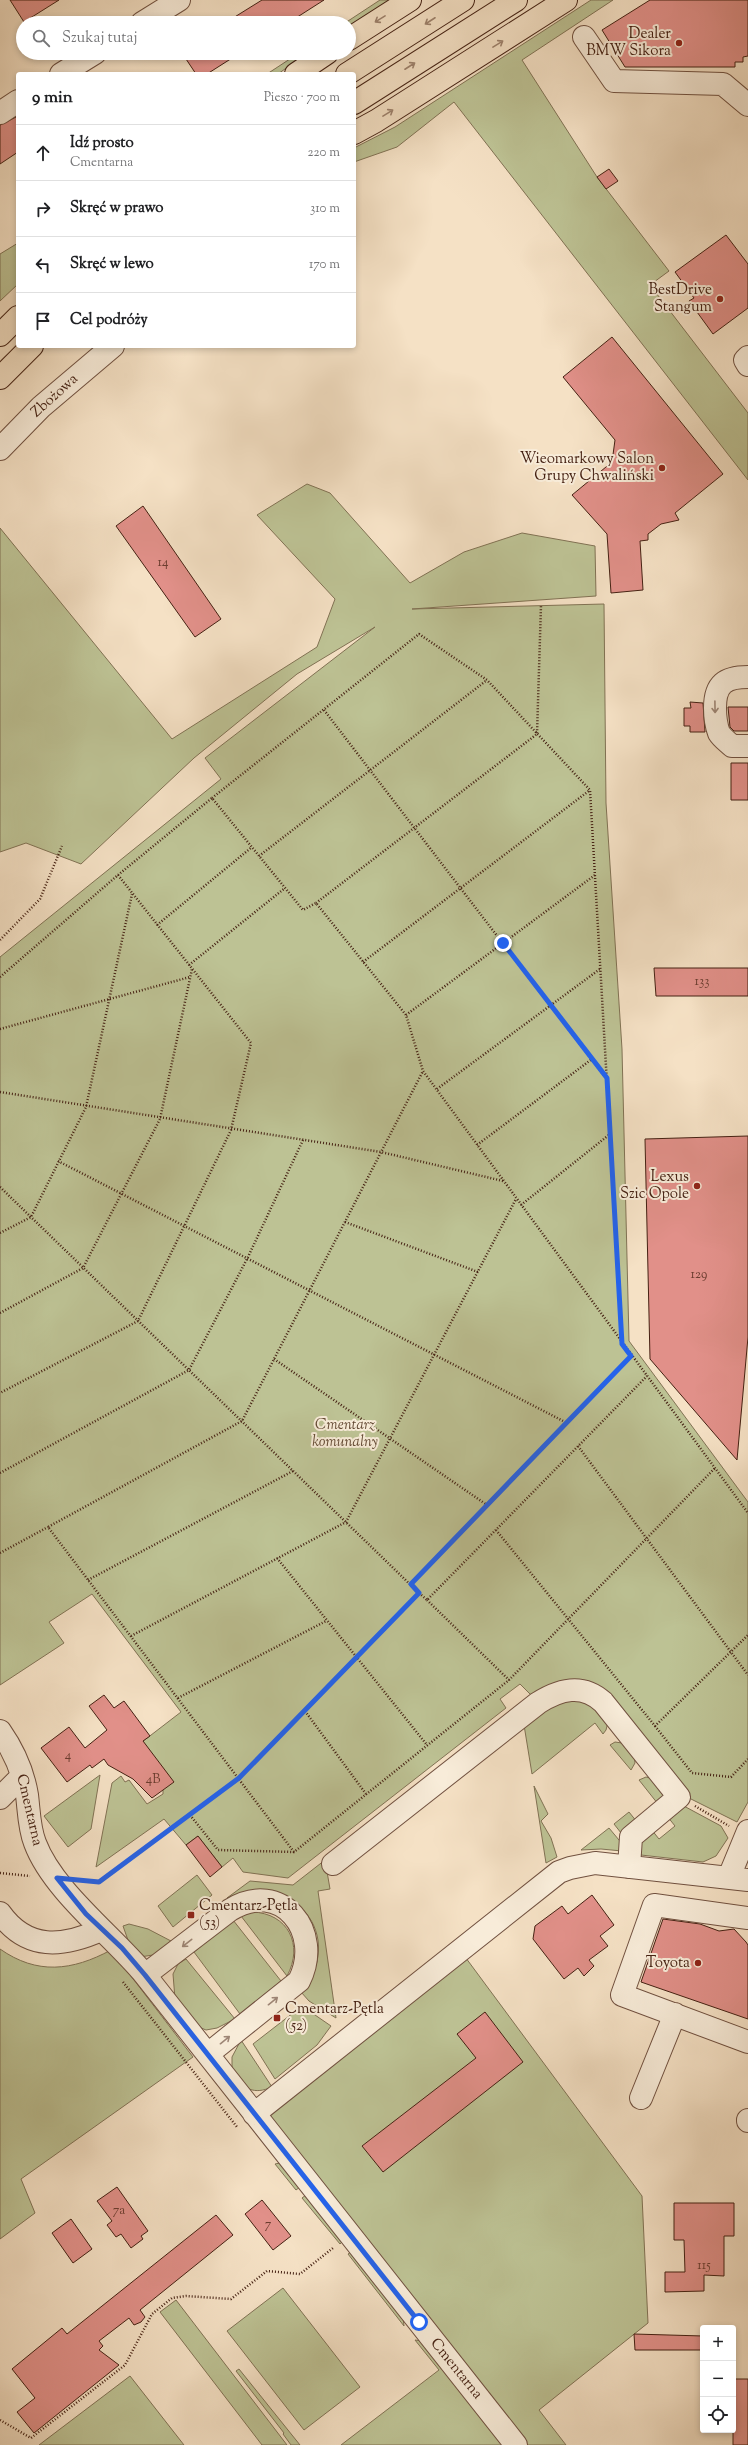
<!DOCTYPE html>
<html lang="pl">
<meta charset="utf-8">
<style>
body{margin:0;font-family:"Sorts Mill Goudy",serif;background:#f2f2f2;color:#202124}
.controls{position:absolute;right:12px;bottom:12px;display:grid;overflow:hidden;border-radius:4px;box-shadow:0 2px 6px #0003}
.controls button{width:36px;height:36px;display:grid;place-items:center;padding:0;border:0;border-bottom:1px solid #e0e0e0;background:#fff;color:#202124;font:20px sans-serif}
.stop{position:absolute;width:12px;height:12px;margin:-9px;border:3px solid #2563eb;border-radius:50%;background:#fff}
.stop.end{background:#2563eb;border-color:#fff;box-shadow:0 1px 4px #0008}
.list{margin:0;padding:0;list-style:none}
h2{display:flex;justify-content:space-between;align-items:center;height:52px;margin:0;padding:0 16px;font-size:17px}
h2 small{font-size:13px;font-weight:400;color:#757577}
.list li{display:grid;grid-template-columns:26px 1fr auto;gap:12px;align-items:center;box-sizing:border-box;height:56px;padding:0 16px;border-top:1px solid #e0e0e0}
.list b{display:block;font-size:15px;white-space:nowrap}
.list p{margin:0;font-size:13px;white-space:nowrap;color:#757577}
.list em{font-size:13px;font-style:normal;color:#757577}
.icon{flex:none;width:22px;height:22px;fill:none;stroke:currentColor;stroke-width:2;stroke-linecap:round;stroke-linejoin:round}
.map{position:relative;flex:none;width:748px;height:2445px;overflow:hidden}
.search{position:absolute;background:#fff;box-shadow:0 2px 6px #0003;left:16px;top:16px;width:340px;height:44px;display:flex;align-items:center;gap:10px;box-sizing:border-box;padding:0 14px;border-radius:22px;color:#757577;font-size:15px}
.panel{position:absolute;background:#fff;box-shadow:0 2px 6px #0003;left:16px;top:72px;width:340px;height:276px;border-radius:4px}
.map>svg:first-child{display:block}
.green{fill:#bdc294;stroke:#817254}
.building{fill:#e19089;stroke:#452113}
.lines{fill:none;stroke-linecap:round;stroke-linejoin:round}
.minor-casing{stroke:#715140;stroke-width:24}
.major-casing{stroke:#452113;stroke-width:24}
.path{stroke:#452113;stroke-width:2.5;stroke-dasharray:1 2;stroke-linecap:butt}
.minor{stroke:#f8ecd9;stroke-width:22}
.major{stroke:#f5e1c5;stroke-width:22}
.oneway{stroke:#9d816c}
.oneway2{stroke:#9e8676}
.route{stroke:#2563eb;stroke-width:5}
.poi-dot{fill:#8f2418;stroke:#f8ecd9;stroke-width:1.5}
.labels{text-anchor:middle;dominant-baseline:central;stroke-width:4;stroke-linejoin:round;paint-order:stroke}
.number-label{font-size:13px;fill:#6c3d30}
.poi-label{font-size:15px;fill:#452113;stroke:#f8ecd9;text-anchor:end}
.street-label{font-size:15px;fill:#452113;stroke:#f8ecd9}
.park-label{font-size:15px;font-style:italic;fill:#634933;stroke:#f8ecd9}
</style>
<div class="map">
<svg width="748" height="2445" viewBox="0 0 748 2445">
<rect width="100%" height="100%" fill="#f5e1c5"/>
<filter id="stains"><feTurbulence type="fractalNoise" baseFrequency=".005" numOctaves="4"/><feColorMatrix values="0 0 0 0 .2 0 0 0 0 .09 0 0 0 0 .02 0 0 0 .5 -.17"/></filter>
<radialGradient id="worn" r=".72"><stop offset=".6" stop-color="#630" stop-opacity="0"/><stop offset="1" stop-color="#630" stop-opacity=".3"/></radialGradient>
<path class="green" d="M380 0H390L349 26V23H345Z
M591 0H613L522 60 597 177 669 271 650 285 748 413V480L454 102 397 147 354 162V148L395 127Z
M299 53H307L278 74H267Z
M18 243V284L0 301V254Z
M307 484 330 493 410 583 464 552 522 533 595 546 596 596 412 609 604 604 606 803 622 1049 629 1341 748 1502V1802L737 1822 689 1798 611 1698 531 1695 520 1684 500 1699 506 1708 288 1878 243 1872 233 1858 222 1867 198 1836 186 1845 164 1819 96 1867 112 1783 121 1776 125 1782 129 1780 147 1804 163 1794V1789L142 1742 181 1712 92 1594 49 1622 64 1643 0 1685V957L221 779 205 758 375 627 297 674 194 758 81 864 26 843 0 852V528L172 739 317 647 335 599 257 515Z
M563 1699 585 1700 608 1722 606 1730 603 1734 595 1723 532 1774 524 1725Z
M615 1742 622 1743 634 1755 635 1763 631 1770 610 1745Z
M100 1775 91 1829 68 1847 44 1816Z
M646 1777C657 1779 662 1786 664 1797L658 1804 639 1780Z
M534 1786 548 1814 541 1821 551 1838 557 1857 546 1863Z
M682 1805 721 1826 728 1838 716 1856 703 1862 641 1855 639 1850V1839L651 1829 659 1839 675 1826 667 1816Z
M629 1812 637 1822 625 1838 614 1824Z
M609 1828 624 1846 622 1851 601 1849 581 1850Z
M325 1860 330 1889 318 1891 336 2018 309 2001 301 1992C348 1937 293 1869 227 1898L250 1881 293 1885Z
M197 1875 212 1895 173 1927 158 1906Z
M252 1912C288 1913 304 1945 287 1976L241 1916Z
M233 1920 281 1981 240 2014 194 1952Z
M129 1924 148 1929 171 1941 153 1955 140 1957 129 1943 123 1926Z
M0 1949C37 1975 72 1971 111 1950L193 2057 21 2179 35 2213 0 2239Z
M460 1950 642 2196 648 2323 539 2410 566 2445H341L439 2370 415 2340 422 2341 254 2114Z
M186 1959 235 2019 217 2028 206 2030 199 2027 175 1999 173 1974 178 1964Z
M302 2006 331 2026 317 2045 275 2079 253 2044Z
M241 2040 272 2087C254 2095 244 2089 232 2075V2057Z
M280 2163 300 2187 296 2190 275 2164Z
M306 2195 343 2241 340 2244 302 2198Z
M351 2252 403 2317 404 2326 348 2254Z
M283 2288 360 2387 304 2430 227 2331Z
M176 2300 287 2445H262L160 2312Z
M239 2369 300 2445H291L283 2434 284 2433 236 2371Z
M130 2376 184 2445H39Z"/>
<path class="building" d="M10 0H59L24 22Z
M262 0H324L288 23H225Z
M650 0H748V56L743 57V62H735V67H625L602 30Z
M182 53H240L207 74H196Z
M18 116V152L0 164V125Z
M609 169 618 181 606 189 597 177Z
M726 235 748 264V308L713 334 689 301 694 298 675 272Z
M612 337 723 474 675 513 679 520 661 524 648 534V540L640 541 643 590 611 593 607 534 572 495 612 462 615 440 563 377Z
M143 506 221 619 195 637 116 526Z
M690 702 703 703 705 732H690V726H684V708H691Z
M728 707H748V731H734L730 727Z
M731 763H748V800H731Z
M654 968H748V996H656Z
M748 1136V1337L737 1460 650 1359 645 1139Z
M104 1695 114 1708 124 1701 150 1736 143 1741 174 1782 152 1798 133 1779 108 1765 104 1759 92 1768 90 1765 67 1782 41 1748 69 1727 85 1748 107 1730 89 1706Z
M198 1836 222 1867 210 1877 186 1845Z
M592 1895 614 1925 600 1936 608 1946 589 1960 594 1966 584 1976 578 1968 564 1979 533 1939 535 1926 562 1906 568 1914Z
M663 1919 700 1924 719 1931 734 1929 746 1942 748 1945V2019L641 1982Z
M485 2012 523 2062 383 2172 362 2146 476 2058 457 2034Z
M117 2187 148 2231 141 2236 143 2239 131 2248 121 2234 116 2237 107 2225 112 2221 97 2201Z
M262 2200 291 2236 273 2250 245 2214Z
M674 2203H734V2236H724V2276L704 2275V2291L665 2292V2272H685L684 2240H674Z
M216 2215 233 2235 140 2310 145 2317 141 2322 134 2325 129 2318 99 2341 103 2346 99 2350 119 2365 34 2433 17 2412 35 2398 12 2369 62 2328 67 2334Z
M71 2219 92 2249 73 2263 52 2233Z
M634 2334 703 2336V2350H635Z
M733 2379H748V2445H733Z"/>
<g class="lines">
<defs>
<path id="minor" d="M142 23 179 0
M584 37 614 81 723 84 748 105
M61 74 95 53
M0 113 18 101
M748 357 745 360 748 365
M0 449 41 407 113 346
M748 677C725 677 715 684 715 708 715 717 716 725 719 733 722 738 728 742 732 746H748
M0 1731C14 1751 23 1771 27 1795 29 1811 29 1828 35 1843 53 1891 113 1936 145 1975L516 2445
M0 1798 22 1776
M333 1864 538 1703C560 1689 582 1683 603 1702L679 1797 631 1837 629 1867
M729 1877 748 1831
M0 1913C27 1951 63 1947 101 1930
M748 1918 654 1905 622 1995 748 2042
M145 1975 230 1910C281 1878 324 1932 299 1981L208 2054
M641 2098 675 2014
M254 2114 559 1872 570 1868 595 1863 748 1880
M748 2121V2120"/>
<path id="major" d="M349 39 410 0
M296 74 327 53
M347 74 463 0
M354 103 516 0
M354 133 376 121 566 0
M0 335 18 317
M0 378 32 346"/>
</defs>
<use href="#minor" class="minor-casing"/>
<use href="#major" class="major-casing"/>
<path class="path" d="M324 710 606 1078
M212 798 419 634 487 680 590 790 622 1343
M259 856 487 680
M118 875 212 798 303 910 316 903 406 1015 423 1071
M316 903 537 734 541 605
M157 925 252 847
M0 940 40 899 62 846
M363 962 590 790
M189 965 285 888
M0 977 118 875 251 1043 231 1130 138 1321 0 1393
M406 1015 595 875
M0 1029 190 977
M437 1089 600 969
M0 1092 381 1152 503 1181
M477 1145 592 1059
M58 1161 567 1423
M0 1187 419 1593 239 1778 99 1882 82 1881
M521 1205 610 1134
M345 1222 478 1272
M0 1233 31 1217 86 1107 132 894
M0 1313 83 1268 160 1119 192 969
M274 1359 487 1505
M578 1446 748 1675
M0 1473 189 1370 248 1257 303 1140
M496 1530 655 1726 748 1635
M0 1553 48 1527
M277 1558 427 1745
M88 1580 293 1471
M411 1584 631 1356
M419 1593 427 1600 647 1376
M427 1600 509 1680
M131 1636 346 1522 516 1199
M178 1698 326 1621
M305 1711 366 1794
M655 1726 692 1773 731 1777 748 1759
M695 1806 729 1826
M190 1815 218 1850 294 1852 509 1680 715 1468
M294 1852 48 1527 242 1421 423 1071 748 1513
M0 1873 30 1876
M123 1982 237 2127
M0 2420 31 2438 125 2365 152 2314 172 2298 186 2296 231 2299 267 2271 300 2274 333 2248"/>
<use href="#minor" class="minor"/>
<use href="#major" class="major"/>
</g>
<defs><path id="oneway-shaft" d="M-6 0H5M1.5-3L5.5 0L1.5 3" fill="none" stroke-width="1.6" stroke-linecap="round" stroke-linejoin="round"/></defs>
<g class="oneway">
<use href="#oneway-shaft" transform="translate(380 19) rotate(148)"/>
<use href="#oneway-shaft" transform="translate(430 21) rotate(147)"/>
<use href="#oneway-shaft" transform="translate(498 44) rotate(-32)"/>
<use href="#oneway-shaft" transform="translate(410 66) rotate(-33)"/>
<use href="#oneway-shaft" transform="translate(388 113) rotate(-32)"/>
</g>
<g class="oneway2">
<use href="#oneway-shaft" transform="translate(715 707) rotate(89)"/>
<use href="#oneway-shaft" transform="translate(187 1943) rotate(142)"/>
<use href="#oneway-shaft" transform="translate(273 2001) rotate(-39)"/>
<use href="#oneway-shaft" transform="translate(225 2040) rotate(-39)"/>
</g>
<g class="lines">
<path class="route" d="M419 2322 145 1975 122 1948 86 1914 57 1878 99 1882 239 1778 419 1593 411 1584 631 1356 622 1344 607 1078 503 943"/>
</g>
<g class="poi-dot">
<circle cx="679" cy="43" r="4"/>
<circle cx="720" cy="299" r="4"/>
<circle cx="662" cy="468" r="4"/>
<circle cx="697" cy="1186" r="4"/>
<rect x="187" y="1911" width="8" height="8" rx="2"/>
<circle cx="698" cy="1963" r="4"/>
<rect x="273" y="2014" width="8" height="8" rx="2"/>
</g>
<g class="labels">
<g class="number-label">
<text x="163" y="563">14</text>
<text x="702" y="982">133</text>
<text x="699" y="1275">129</text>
<text x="68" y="1756">4</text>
<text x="153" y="1780">4B</text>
<text x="119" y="2211">7a</text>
<text x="268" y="2225">7</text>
<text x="704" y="2266">115</text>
</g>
<g class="poi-label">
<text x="671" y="34">Dealer<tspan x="671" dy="17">BMW Sikora</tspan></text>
<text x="712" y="290">BestDrive<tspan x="712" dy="17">Stangum</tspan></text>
<text x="654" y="459">Wieomarkowy Salon<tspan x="654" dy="17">Grupy Chwaliński</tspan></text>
<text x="689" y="1177">Lexus<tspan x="689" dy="17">Szic Opole</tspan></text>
<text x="199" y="1906" text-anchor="start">Cmentarz-Pętla<tspan x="199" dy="17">(53)</tspan></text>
<text x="690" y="1963">Toyota</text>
<text x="285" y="2009" text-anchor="start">Cmentarz-Pętla<tspan x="285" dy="17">(52)</tspan></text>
</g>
<g class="street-label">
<text transform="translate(55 396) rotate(-42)">Zbożowa</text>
<text transform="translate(29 1810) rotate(77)">Cmentarna</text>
<text transform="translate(456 2369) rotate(51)">Cmentarna</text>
</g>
<g class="park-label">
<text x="345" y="1425">Cmentarz<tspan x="345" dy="17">komunalny</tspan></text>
</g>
</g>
<rect width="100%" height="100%" filter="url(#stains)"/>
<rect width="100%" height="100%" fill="url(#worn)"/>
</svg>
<div class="controls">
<button>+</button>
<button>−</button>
<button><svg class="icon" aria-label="locate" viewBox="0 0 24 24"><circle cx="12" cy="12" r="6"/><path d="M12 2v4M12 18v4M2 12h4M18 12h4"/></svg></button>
</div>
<div class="stop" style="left:419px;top:2322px"></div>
<div class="stop end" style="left:503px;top:943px"></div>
<div class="search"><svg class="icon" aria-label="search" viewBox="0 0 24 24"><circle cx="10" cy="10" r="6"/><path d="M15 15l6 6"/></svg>Szukaj tutaj</div>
<section class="panel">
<h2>9 min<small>Pieszo · 700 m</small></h2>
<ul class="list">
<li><svg class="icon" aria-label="ahead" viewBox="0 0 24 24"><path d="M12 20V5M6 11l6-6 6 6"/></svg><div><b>Idź prosto</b><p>Cmentarna</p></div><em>220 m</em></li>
<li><svg class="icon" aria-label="right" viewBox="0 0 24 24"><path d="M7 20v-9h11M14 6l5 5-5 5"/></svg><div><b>Skręć w prawo</b></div><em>310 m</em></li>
<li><svg class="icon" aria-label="left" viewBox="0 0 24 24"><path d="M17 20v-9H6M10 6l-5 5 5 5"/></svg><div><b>Skręć w lewo</b></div><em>170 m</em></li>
<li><svg class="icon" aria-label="arrive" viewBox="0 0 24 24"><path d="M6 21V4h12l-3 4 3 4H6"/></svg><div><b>Cel podróży</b></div></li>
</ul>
</section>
</div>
